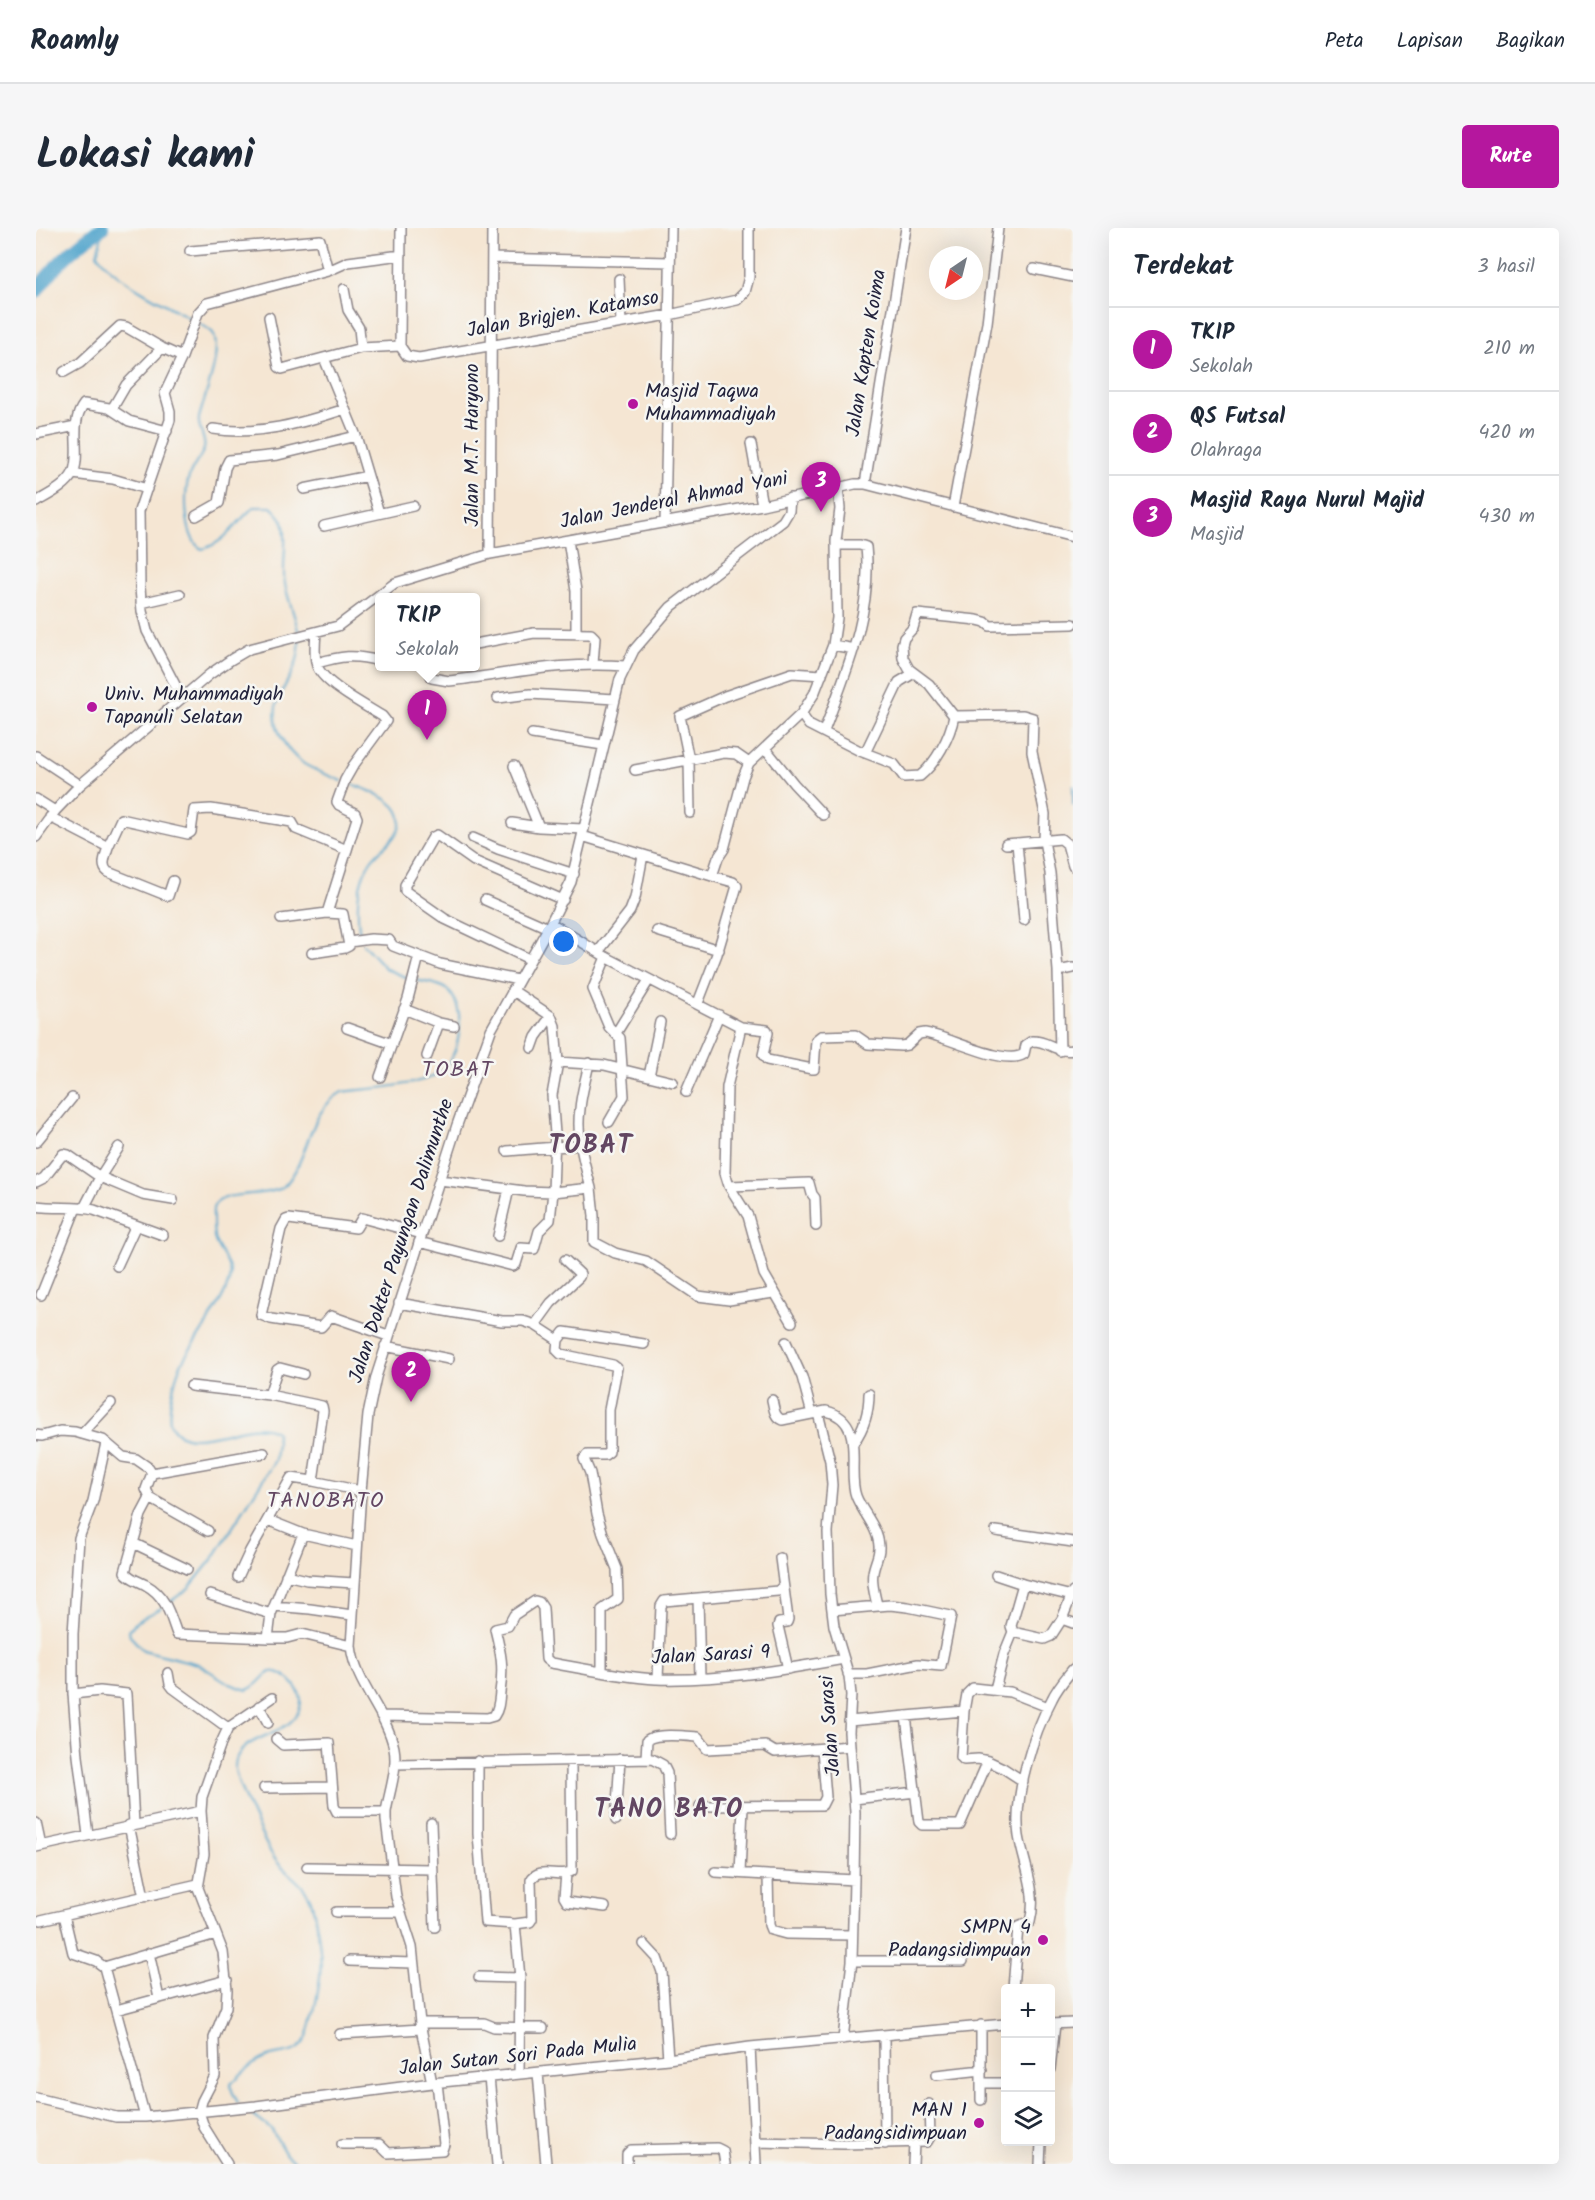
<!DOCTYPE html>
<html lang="id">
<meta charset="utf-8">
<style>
body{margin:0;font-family:Kalam,sans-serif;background:#f6f6f7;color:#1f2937}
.controls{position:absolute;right:18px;bottom:18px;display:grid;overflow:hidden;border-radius:6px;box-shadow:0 6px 24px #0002}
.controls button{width:54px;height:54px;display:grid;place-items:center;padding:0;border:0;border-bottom:2px solid #e0e1e3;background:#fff;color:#1f2937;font:30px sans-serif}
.compass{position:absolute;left:893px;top:18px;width:54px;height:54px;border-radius:50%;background:#fff;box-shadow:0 6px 24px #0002;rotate:215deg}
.you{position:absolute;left:528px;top:714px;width:21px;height:21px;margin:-15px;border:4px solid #fff;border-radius:50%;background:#1a73e8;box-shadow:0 0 0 9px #1a73e833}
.badge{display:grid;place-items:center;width:39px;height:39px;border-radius:50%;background:#b5179e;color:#fff;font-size:20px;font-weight:700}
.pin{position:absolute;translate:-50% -50px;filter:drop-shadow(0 2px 3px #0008)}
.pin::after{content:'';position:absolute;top:32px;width:21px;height:18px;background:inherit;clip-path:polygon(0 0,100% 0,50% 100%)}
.popup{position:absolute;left:339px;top:365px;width:105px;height:78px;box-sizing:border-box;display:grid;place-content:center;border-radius:6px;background:#fff;filter:drop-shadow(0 2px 4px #0005);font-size:20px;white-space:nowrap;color:#747a83}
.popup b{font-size:22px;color:#1f2937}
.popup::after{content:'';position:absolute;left:50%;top:100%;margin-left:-12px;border:12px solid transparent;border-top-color:#fff}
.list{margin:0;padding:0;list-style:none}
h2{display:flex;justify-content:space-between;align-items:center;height:78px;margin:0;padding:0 24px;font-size:26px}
h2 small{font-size:20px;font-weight:400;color:#747a83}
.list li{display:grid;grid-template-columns:39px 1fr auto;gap:18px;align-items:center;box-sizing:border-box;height:84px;padding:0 24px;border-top:2px solid #e0e1e3}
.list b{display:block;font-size:22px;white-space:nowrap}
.list p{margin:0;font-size:20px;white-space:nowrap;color:#747a83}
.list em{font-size:20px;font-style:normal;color:#747a83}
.icon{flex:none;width:33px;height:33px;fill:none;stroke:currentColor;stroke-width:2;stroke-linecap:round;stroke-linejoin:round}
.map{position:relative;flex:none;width:1037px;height:1936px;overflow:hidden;border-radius:6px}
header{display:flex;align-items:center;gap:36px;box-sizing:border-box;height:84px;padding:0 30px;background:#fff;border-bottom:2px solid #e0e1e3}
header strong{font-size:28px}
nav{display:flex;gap:33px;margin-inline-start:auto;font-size:21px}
.intro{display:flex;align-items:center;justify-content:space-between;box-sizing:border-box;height:144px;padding:0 36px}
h1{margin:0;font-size:42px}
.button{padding:15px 27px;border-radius:6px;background:#b5179e;color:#fff;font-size:21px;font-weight:700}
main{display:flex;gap:36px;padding:0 36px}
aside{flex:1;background:#fff;border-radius:6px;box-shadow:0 6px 24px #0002}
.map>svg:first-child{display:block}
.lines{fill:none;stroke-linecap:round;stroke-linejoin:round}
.stream{stroke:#51a4cc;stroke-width:2}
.river{stroke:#51a4cc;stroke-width:14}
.minor-casing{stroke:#8c8487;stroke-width:12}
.minor{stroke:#fff;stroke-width:9}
.poi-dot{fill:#b5179e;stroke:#f6f6f2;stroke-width:2}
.labels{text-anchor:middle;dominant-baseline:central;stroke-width:5;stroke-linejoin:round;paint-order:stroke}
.street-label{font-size:20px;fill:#22223b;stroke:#f6f6f2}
.poi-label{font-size:20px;fill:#22223b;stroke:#f6f6f2;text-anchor:start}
.quarter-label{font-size:22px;letter-spacing:1.5px;fill:#624662;stroke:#f6f6f2}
.district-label{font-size:26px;font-weight:bold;letter-spacing:1.5px;fill:#624662;stroke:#f6f6f2}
</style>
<header>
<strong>Roamly</strong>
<nav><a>Peta</a><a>Lapisan</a><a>Bagikan</a></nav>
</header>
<div class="intro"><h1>Lokasi kami</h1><a class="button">Rute</a></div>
<main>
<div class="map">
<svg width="1037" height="1936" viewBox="0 0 1037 1936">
<rect width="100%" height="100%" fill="#f6f6f2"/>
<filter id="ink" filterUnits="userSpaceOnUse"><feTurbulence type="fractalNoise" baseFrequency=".0167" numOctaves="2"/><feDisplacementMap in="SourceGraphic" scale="12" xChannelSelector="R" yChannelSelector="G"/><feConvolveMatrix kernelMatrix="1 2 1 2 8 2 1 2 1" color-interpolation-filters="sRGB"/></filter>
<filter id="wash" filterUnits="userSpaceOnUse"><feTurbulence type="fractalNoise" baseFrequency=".008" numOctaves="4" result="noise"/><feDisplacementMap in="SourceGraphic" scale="24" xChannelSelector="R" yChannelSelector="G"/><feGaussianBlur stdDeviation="1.35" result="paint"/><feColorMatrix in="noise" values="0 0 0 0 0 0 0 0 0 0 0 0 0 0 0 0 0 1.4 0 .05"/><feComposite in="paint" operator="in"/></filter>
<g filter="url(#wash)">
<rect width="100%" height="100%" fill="#f5e6d3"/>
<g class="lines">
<path class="stream" d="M68 0 61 26C79 53 129 75 157 92
M162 95C167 98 174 101 177 105 187 125 168 169 163 190 161 200 171 212 168 221 164 231 156 239 153 249 147 266 149 313 166 321 190 315 200 294 218 279H235C240 284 245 288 247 294 253 313 245 336 249 356 252 373 260 389 263 407
M263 412C266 435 250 452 242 472 233 495 249 523 268 536 280 543 294 548 306 553
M312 555C331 562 379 575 360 606 354 616 342 623 335 633 320 655 320 683 324 708
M1037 558V577
M327 716 350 741 374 751
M1037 1145V1147
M131 1376 153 1360 178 1329 239 1232 241 1215 240 1204C216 1186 154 1229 136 1199 129 1188 139 1149 145 1137 148 1129 155 1121 159 1114 171 1096 183 1078 191 1059 200 1039 186 1030 179 1013 177 1007 177 998 177 991 177 986 176 981 178 978 188 960 236 972 250 956 275 927 270 885 306 864 331 861 381 858 402 846 425 832 434 774 407 759 399 755 388 754 380 752
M127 1379 100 1394 93 1402 94 1408 107 1422 162 1436 194 1456 211 1462C223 1457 225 1450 232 1445 245 1438 266 1461 265 1474 262 1512 198 1503 199 1540 199 1553 232 1624 242 1635 251 1646 266 1654 273 1668 277 1675 278 1686 280 1694 287 1731 286 1747 278 1784 275 1793 274 1806 268 1814 258 1828 246 1824 232 1829 218 1833 205 1846 195 1856L196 1863 202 1875
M211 1883 236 1902 250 1927 262 1936"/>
<path class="river" d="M0 64C18 37 39 18 66 0"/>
</g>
</g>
<g filter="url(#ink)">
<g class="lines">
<defs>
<path id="minor" d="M154 23 284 12 292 43
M456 30 634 34
M998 41 1037 49
M583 51 585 95
M308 61 312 82 323 100 325 120
M233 89 243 139 246 141 325 120 364 118
M364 118 371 128 383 130 633 87 701 72 709 64 713 49V0
M364 118 365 0
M146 129 162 85 171 75 292 43 312 34 365 27
M288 130 320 208 343 285
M28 144 44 135 84 98 90 99 126 120 146 129 129 165 134 183V192L103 283 104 360 106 383 111 403 146 470
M76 181 90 157 126 120
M177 201C221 208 267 195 309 181
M0 206 40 198
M715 216 726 277
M37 246 77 251 111 261
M829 256 870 0
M268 261 332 248
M0 274C12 267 31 258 37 245 46 226 32 196 48 176L73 180 93 193 131 203
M917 279 951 95 962 0
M160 288 183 275 189 240 193 232 242 227 320 208
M629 295 635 0
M288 298 377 278
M532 312 540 363V406
M454 326 456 0
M105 375 144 366
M280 405C279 415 278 428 281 438 288 456 330 478 346 488L350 493 317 538 309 552 301 574 303 577 319 585 321 590 291 685
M439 416 498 405 555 406 559 410 557 436
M797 417 818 421
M281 435C305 428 318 426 343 433
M391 438 396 450 413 453C475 446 526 433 589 438
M462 470 494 466 579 471
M765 486 773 497 824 523 858 536 868 549 884 548C900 535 914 509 918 488L893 456 873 441 867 430 866 417 868 410 877 400 881 386 941 392 949 394 954 398 1037 396
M918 488 987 487 997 490 996 524 1009 586 1008 613 1014 645 1022 743 1024 823
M788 503C810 444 837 384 830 319L824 317H800
M496 506 567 517
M729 520 758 556 787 587
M829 525 863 454 878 445
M0 528 44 557
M478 538 503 599
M599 542 688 525 700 526 713 535
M0 571 19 583
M654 585 653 532 644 488 689 468 756 445 786 447
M14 589 72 619C70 627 64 638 72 644L132 668 137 653
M476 595 503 599 548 601
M546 608 676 648 682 630 688 621 707 549 713 535 765 486 778 466 797 417 801 390 800 313 804 281 802 259
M0 609 19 583 44 557 174 446 196 431 213 421 302 398 359 355 454 326 726 277 819 256H829L1037 309
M437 610 462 621 538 646
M981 615 988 692
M970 616 1025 611 1031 616 1037 638
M72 619 85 591 152 606 155 604 158 582 175 581 256 594 260 601 311 622
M449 672 512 700
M245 691 291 685 307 686 313 718 309 720 276 725
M515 695 570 729 705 799 691 859 689 945 693 958 712 988 728 1046 756 1094
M621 703 683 722
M313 714 335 711 353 712 357 718 383 728
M562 724 594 683 599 670 607 627
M570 729 557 761 573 799 584 810 588 868 573 894
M493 731 409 691 369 663V657L397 609 401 607 438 633 527 672
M1022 743 1037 740
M662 775 681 726 701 658 697 654 676 648
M368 781 403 795 418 798
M705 799 731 802 732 805 727 827 731 832 776 841H778L780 812 785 808 819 807 832 816 865 818 871 817 883 806 889 805C911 808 969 839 988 826L990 817 996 813C1012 812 1019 825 1037 822
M311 800 356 816
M582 802 613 752
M496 820 500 809 515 788
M391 828 403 795
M522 834 568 837 637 854
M613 848 624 794
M344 849 372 771 383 728 404 736 482 752
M650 864 683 787
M0 914 36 870
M471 923 544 917
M404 952 488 963 517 964 519 906 516 867 522 834 519 798 515 788 476 762
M0 954 8 950 27 926 32 927 64 949 107 967 137 972
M693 958 773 955 776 966 779 970 780 998
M555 960 558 988V1014L579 1025 610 1033 662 1068 693 1072 737 1065
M0 978C19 981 40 978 58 982L127 1007
M48 980 64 949 83 919
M462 1008 473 961
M383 1014 477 1038 480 1036 485 1020 498 1021 503 1003 514 992 517 964 555 960C548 934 540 908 544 881 545 866 550 851 553 835
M81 1038 100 997
M5 1067 40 980
M363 1075 466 1093H487L499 1097 522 1112
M499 1097 515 1075 543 1049 544 1046 529 1032
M352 1108 295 1088 285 1099 235 1091 225 1087 245 1001 250 992 253 991 320 1000 326 990 386 1006
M750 1114 766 1149 776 1186
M349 1118 413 1131
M155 1158 233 1167 286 1178 287 1183 277 1253
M233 1167 241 1142 244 1140 267 1146
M736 1172C738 1180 738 1189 746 1192L790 1183C832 1193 810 1241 820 1268 826 1284 842 1299 843 1318 844 1327 838 1336 837 1345 835 1355 839 1367 841 1377
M782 1185 794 1233 796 1257 792 1304 794 1366 798 1398 813 1448 815 1467 813 1504 819 1584 818 1652 816 1733 807 1811
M46 1206 75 1175
M0 1207 6 1208 24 1203 39 1204 67 1212 87 1229 100 1231 113 1240 116 1245
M818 1214C828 1200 833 1183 833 1166
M116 1245 228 1225
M116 1245 110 1261 114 1270 172 1303
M114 1270 105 1287 89 1344C94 1351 103 1353 110 1357 130 1368 134 1387 141 1406L232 1410H251L266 1406 315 1418
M232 1292 267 1306 321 1318
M960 1303 1037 1314
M97 1315 151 1341
M744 1330 752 1391 751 1394 743 1395 742 1398 752 1441
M250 1347 271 1352 318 1355
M960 1347 987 1356 975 1398 977 1404 1008 1411 1015 1408 1026 1391 1037 1395
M202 1349 214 1323 255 1250 277 1253 325 1263
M987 1356 1036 1368
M174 1367 235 1386
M662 1370 664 1450
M238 1378 274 1381 316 1387
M796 1382 854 1377 872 1379 915 1388 905 1438 882 1436 831 1446H812
M1026 1391 1037 1364
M232 1410 235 1386 267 1306
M566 1443V1382L582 1371 581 1341 567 1306 561 1286 554 1245 548 1231 551 1227H569L573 1224V1182L581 1140 577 1137 525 1126 521 1122 522 1112 528 1104 608 1116
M132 1445 134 1456 137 1460 192 1500
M622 1451 625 1378 628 1373 742 1363 746 1359
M959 1461 968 1426 977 1404
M37 1466 64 1463 91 1466 98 1596
M223 1478 232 1495
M928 1483 925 1529 928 1532 942 1531 952 1533
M345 1488 451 1490 458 1488C463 1481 463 1473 464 1464 468 1439 465 1425 459 1401L472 1398 478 1387 499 1373 503 1374 507 1380 510 1431 515 1435C550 1441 585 1449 620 1451 683 1453 746 1442 808 1431
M870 1488 883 1594 886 1597H924L952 1533 967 1540 987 1553
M813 1493 928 1483 931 1466 937 1460 974 1464 1012 1479
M240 1511 247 1517 293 1515 298 1578 301 1584H350
M610 1530 611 1512C620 1505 649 1508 662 1509L671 1521 729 1518 739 1524 814 1518
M442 1533V1606L449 1694 479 1696 494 1694 496 1691 495 1652C503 1637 524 1651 536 1643L535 1534
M359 1536 616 1531 627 1537 631 1545 634 1606
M228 1560 296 1559
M818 1571 880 1564
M664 1578 786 1577 790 1569 786 1521
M580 1592 584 1531
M0 1595 5 1618
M395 1595 399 1699
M93 1597 108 1669
M52 1607 42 1528 37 1466V1406L43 1310 57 1273 70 1215
M0 1619 165 1583
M271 1639 396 1641
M679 1644 818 1652
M704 1645 707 1579
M530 1646 528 1669 531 1674 569 1679
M732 1647 733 1697 735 1702 750 1706 816 1707
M300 1684H363
M28 1687 37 1725 60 1733 68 1739 109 1889
M5 1692 162 1656
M479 1696 484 1750 483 1846
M608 1716 621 1730 626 1744 632 1831
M113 1725 123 1770
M313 1733 377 1735
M816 1733H927
M68 1739 180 1706
M443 1749 484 1750
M977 1760 982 1699 994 1694C1002 1665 988 1637 983 1608 977 1569 997 1506 1016 1471 1021 1460 1029 1451 1037 1441
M80 1782 191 1752
M384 1795H448L458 1799 507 1800
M1014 1796 1037 1795
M945 1797V1872
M304 1806 385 1801
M848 1807 849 1916
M714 1819 720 1936
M1014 1841 1019 1796
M502 1845 510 1936
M900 1847 946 1842
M453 1849 461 1936
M396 1855 384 1795 376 1719 360 1669 350 1592V1584C353 1564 362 1542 358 1520 350 1483 319 1456 315 1418L325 1263 332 1187 340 1149 421 897 455 802 512 700 535 654 584 451 598 422 635 379 747 293 753 283 754 270
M945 1855H969
M0 1870 80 1889H109L220 1878 396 1855 632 1831 714 1819 969 1796
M720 1914 808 1916 891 1914 894 1909 893 1876
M306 1916H343L352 1925 406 1922 408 1916 401 1855
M191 1936 168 1899 163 1884 166 1873 179 1848 178 1810 190 1779 191 1762 187 1724 162 1660 168 1626 165 1583 166 1569 185 1515 192 1500 236 1470
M591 1936V1926L595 1922 681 1920 687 1923 689 1936
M877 1936 878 1915
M1004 1936 1005 1914"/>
</defs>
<use href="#minor" class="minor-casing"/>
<use href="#minor" class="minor"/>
</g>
</g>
<g class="poi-dot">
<circle cx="597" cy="176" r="6"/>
<circle cx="56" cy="479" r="6"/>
<circle cx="1007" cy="1712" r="6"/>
<circle cx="943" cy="1895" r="6"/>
</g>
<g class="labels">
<g class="street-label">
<text transform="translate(527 87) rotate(-10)">Jalan Brigjen. Katamso</text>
<text transform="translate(831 125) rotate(-81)">Jalan Kapten Koima</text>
<text transform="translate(437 217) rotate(-90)">Jalan M.T. Haryono</text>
<text transform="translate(638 273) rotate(-11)">Jalan Jenderal Ahmad Yani</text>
<text transform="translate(366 1013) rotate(-72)">Jalan Dokter Payungan Dalimunthe</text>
<text transform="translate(675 1428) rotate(-3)">Jalan Sarasi 9</text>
<text transform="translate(795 1498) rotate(-94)">Jalan Sarasi</text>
<text transform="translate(482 1829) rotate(-6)">Jalan Sutan Sori Pada Mulia</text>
</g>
<g class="poi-label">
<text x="609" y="164">Masjid Taqwa<tspan x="609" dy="23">Muhammadiyah</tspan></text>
<text x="68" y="467">Univ. Muhammadiyah<tspan x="68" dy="23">Tapanuli Selatan</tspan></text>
<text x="995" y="1700" text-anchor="end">SMPN 4<tspan x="995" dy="23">Padangsidimpuan</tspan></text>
<text x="931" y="1883" text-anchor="end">MAN 1<tspan x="931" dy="23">Padangsidimpuan</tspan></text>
</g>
<g class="quarter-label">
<text x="422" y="842">TOBAT</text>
<text x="290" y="1273">TANOBATO</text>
</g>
<g class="district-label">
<text x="555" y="918">TOBAT</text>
<text x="633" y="1582">TANO BATO</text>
</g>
</g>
</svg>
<div class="controls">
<button>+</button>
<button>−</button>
<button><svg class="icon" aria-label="layers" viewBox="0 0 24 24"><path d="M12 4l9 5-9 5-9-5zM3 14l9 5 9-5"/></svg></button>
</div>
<svg class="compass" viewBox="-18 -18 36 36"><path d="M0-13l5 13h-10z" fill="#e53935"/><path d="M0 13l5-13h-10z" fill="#747a83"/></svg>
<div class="you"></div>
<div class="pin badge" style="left:391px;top:512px">1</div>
<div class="popup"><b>TKIP</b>Sekolah</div>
<div class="pin badge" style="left:375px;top:1174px">2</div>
<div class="pin badge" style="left:785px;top:284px">3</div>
</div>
<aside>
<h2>Terdekat<small>3 hasil</small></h2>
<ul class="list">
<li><span class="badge">1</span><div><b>TKIP</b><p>Sekolah</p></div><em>210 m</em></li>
<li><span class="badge">2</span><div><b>QS Futsal</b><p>Olahraga</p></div><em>420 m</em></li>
<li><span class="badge">3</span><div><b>Masjid Raya Nurul Majid</b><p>Masjid</p></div><em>430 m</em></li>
</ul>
</aside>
</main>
